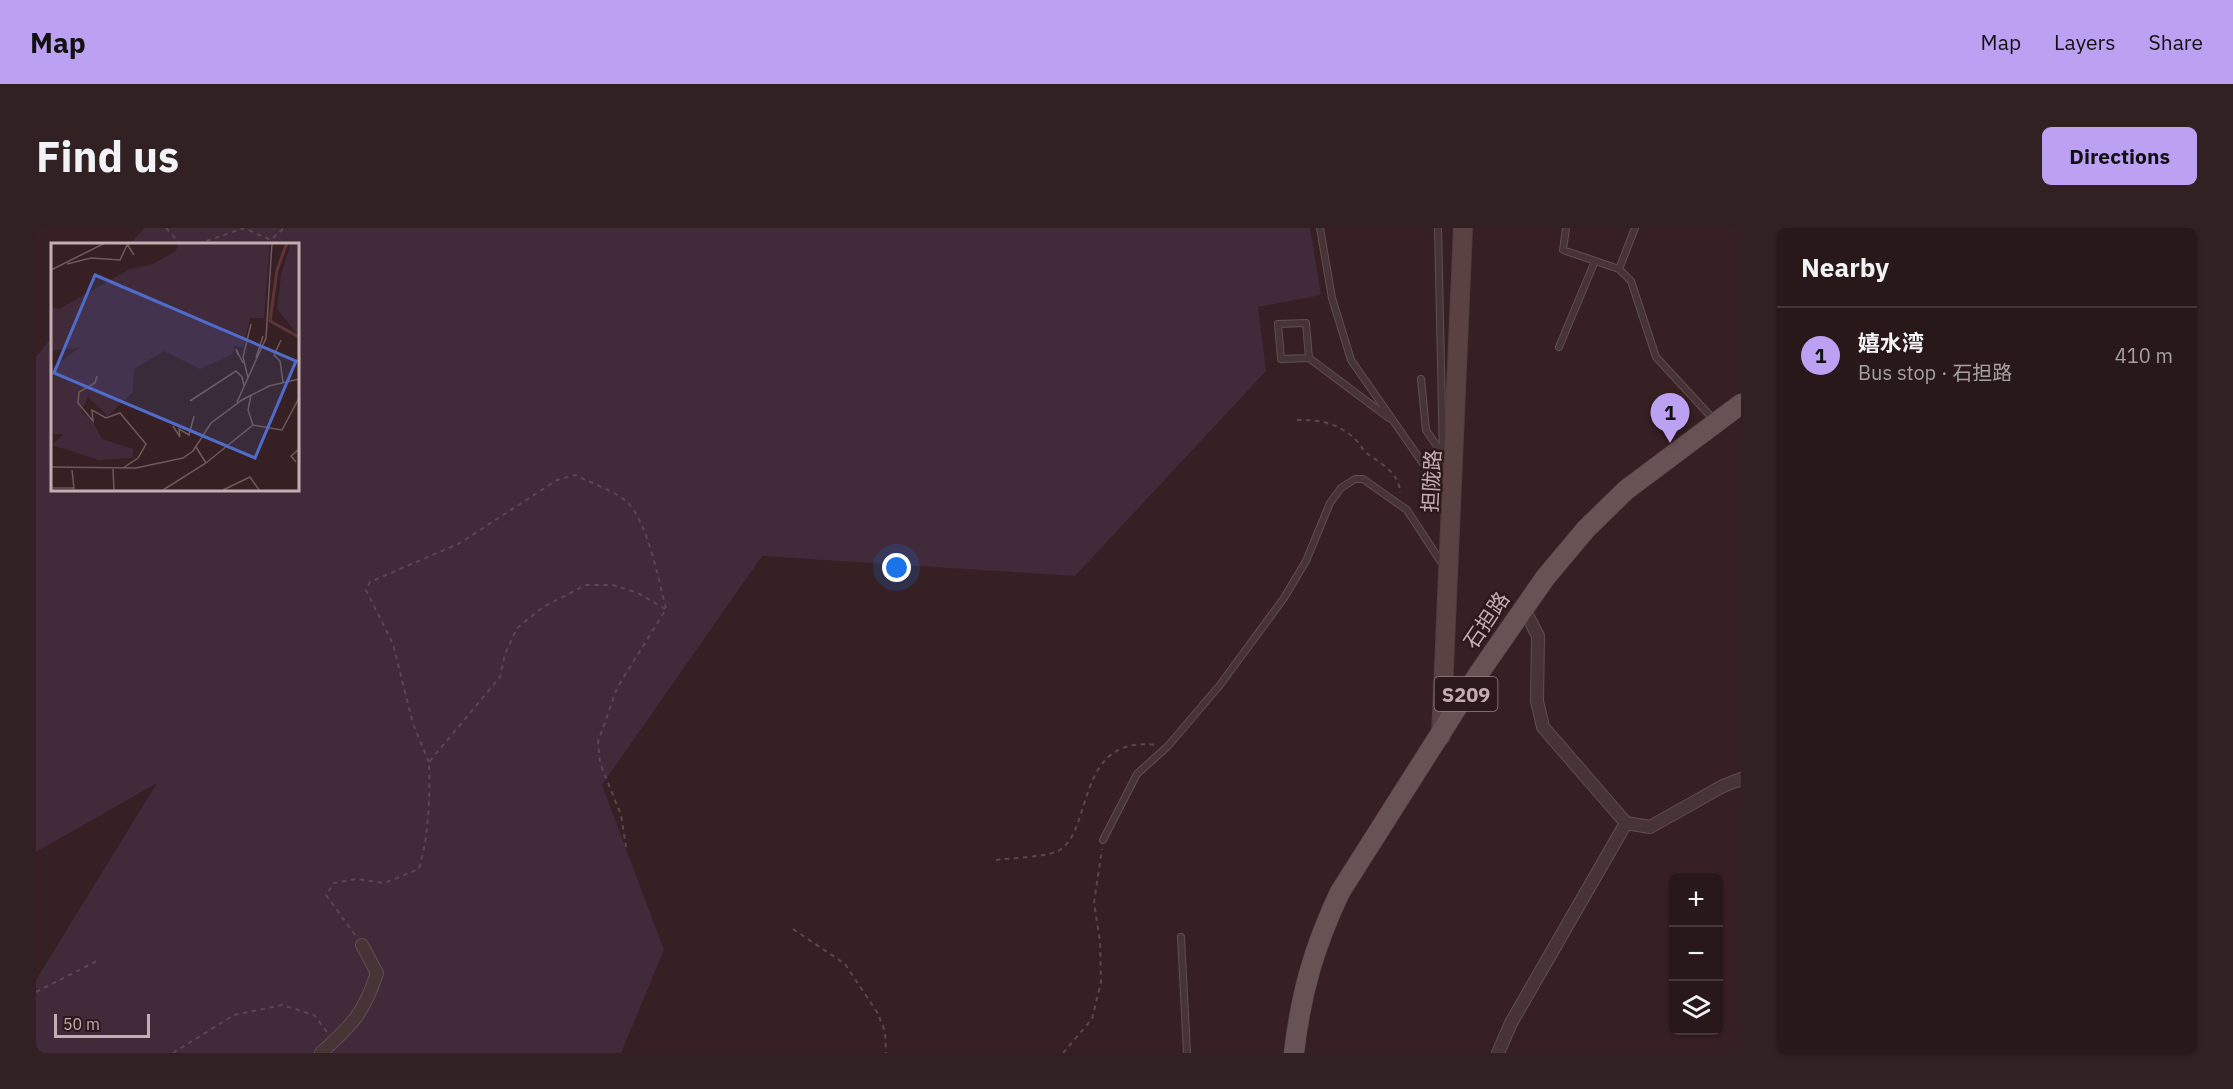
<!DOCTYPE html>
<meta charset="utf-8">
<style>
body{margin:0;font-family:"IBM Plex Sans","Noto Sans SC",sans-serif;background:#312123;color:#f1f3f6}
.controls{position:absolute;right:18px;bottom:18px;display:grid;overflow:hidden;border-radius:9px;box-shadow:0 2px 4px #0004}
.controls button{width:54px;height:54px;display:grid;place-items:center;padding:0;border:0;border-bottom:2px solid #453739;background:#29181a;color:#f1f3f6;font:30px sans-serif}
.scale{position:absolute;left:18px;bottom:15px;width:96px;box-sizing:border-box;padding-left:6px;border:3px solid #c4aeaf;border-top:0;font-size:16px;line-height:21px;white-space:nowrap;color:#c4aeaf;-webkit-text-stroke:4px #2c191b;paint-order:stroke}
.you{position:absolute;left:861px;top:340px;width:21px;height:21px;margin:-15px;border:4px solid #fff;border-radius:50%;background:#1a73e8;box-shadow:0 0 0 9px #1a73e833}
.badge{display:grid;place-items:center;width:39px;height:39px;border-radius:50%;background:#bca0f2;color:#111;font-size:20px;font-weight:700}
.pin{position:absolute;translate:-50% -50px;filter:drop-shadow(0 2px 3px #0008)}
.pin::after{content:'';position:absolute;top:32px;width:21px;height:18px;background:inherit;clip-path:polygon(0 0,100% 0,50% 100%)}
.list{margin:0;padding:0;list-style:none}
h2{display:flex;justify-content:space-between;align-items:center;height:78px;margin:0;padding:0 24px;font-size:26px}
h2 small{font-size:20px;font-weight:400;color:#a5a0a2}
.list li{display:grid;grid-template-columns:39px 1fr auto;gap:18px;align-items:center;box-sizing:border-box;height:96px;padding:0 24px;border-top:2px solid #453739}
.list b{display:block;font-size:22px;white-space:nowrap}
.list p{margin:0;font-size:20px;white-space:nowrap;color:#a5a0a2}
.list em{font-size:20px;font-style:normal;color:#a5a0a2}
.icon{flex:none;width:33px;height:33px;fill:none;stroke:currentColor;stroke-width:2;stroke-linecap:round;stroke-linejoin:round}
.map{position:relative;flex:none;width:1705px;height:825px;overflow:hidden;border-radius:9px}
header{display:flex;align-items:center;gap:36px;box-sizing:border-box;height:84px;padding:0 30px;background:#bca0f2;color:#111}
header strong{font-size:28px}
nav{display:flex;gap:33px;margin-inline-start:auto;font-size:21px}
.intro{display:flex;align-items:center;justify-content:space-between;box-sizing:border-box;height:144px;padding:0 36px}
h1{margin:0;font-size:42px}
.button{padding:15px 27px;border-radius:9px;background:#bca0f2;color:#111;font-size:21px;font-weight:700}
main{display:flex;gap:36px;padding:0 36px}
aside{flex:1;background:#29181a;border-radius:9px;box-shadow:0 2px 4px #0004}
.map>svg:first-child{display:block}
.green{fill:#412a3a}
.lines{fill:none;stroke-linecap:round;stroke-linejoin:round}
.lane-casing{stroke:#624e50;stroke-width:8}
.street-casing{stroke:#624e50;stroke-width:14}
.secondary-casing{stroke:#513d3f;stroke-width:20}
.primary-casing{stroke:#513d3f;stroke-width:21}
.path{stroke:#5c4652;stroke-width:2;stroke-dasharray:4.5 4.5;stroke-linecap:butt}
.lane{stroke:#473436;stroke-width:6}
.street{stroke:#473436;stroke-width:12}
.secondary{stroke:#5a4243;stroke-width:18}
.primary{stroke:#675254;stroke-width:20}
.labels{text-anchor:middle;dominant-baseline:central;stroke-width:5;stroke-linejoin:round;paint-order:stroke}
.shield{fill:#2c191b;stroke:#968183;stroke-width:1.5}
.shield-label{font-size:20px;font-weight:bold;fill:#c4aeaf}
.street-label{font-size:21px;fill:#c4aeaf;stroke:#2c191b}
.inset-river{fill:none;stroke:#5e3438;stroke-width:3}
.inset-road{fill:none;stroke:#6f595b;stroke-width:1.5}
.view{fill:#4f6bcc;fill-opacity:0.15;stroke:#4f6bcc;stroke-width:3}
.inset-edge{fill:none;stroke:#c4aeaf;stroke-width:3}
</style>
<header>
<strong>Map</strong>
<nav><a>Map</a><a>Layers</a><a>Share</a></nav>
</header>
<div class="intro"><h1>Find us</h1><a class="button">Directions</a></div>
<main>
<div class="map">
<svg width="1705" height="825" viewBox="0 0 1705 825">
<rect width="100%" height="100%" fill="#372023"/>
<path class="green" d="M108 0H1274L1285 67 1222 79 1230 143 1039 348 726 328 566 557 628 722 585 825H0V752L121 555 0 624V129L16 109V261H261V16H94Z"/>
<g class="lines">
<defs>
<path id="lane" d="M1284 0 1296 70 1315 132 1411 270
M1402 0 1407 228 1411 235
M1530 0 1527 22 1583 41 1595 53 1620 129 1679 193
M1583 41 1599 0
M1523 119 1559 33
M1273 130 1245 131 1242 96 1270 95 1273 130 1353 190
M1385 151 1390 202 1407 227
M1067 612 1101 546 1132 518 1184 457 1248 370 1270 333 1294 275 1305 260 1319 251H1327L1371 282 1407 337
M1145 709 1151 825"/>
<path id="street" d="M1487 379 1502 408 1501 473 1507 499 1590 595 1614 599 1687 558 1705 551
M285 825C316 797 328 785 341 745L326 717
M1462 825 1475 795 1590 595"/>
<path id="secondary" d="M1405 508 1427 0"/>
<path id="primary" d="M1258 825C1265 765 1278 719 1304 664L1441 448 1509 350 1550 301 1590 262 1705 176"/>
</defs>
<use href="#lane" class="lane-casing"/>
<use href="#street" class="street-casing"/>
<use href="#secondary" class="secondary-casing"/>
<use href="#primary" class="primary-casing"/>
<path class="path" d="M130 0 145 16
M162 16 208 0 235 12 248 0
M1261 192C1283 191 1305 196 1321 213 1325 218 1328 224 1333 227 1346 236 1364 246 1364 265
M393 534 377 496 357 416 330 362 334 354 424 315 521 252 539 247C553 254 584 265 593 276 612 297 623 353 630 381L581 460 562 514 564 535 585 587 590 619
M960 632C975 630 1007 629 1020 624 1059 608 1036 506 1121 517
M757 701 809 736 841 784 849 803 850 825
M319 707 290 667 298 655 321 651 348 655 383 641C393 607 394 569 393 534L464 449 469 426 481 400 507 379 550 357H577L602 365 629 381
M0 764 61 733
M137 825 198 787 246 777 278 787 291 804
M1027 825 1056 791 1065 754 1064 713 1058 675 1066 621"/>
<use href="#lane" class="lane"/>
<use href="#street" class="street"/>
<use href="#secondary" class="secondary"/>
<use href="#primary" class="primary"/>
</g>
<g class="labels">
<rect class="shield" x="1398.5" y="449" width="63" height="34" rx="4.5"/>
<g class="shield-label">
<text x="1430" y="466">S209</text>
</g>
<g class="street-label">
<text transform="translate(1395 253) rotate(-87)">担陇路</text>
<text transform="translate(1450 392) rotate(-56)">石担路</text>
</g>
</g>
<g transform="translate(15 15)">
<rect width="248" height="248" fill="#372023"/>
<path d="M127 0H219L213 75H199L192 105 184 103 182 111 149 126 113 108 83 126 82 149 57 173 37 154 30 169 41 177 51 196 82 206V215L48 217 1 202 13 191H0V126L29 104 0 108V64L8 66 77 27 102 21 125 8ZM240 0H247V92L226 66 230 32Z" fill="#412a3a"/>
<path class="inset-river" d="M236 0 226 27 219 78 248 94"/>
<path class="inset-road" d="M82 0 76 1 83 12M16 21 40 15 69 17 77 0M0 27 54 0M230 97 223 112 229 118 232 139M187 112 185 106 192 120M205 115 212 93M46 133 44 140 28 149 27 160 42 178 41 167 55 175 69 170 95 201 87 215 72 225M197 135 192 114 200 81M200 152 197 167 202 182M139 158 185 128 191 134 193 143M186 159 215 95 221 0M122 183 129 194 128 186 138 192 143 173M145 204 155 220M245 219 240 213 248 206M0 224 85 225 132 215 142 208 160 180 191 157 218 143 248 136M62 226 63 247M21 227 23 246M0 245H23M112 247 155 220 202 182 231 187 248 155M172 247 199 234 208 247"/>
<path class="view" d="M44 32 245 118 204 215 3 130Z"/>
<rect width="248" height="248" class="inset-edge"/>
</g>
</svg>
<div class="controls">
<button>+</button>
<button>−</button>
<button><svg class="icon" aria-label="layers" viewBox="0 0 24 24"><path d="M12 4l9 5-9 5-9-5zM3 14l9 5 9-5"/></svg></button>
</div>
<div class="scale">50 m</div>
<div class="you"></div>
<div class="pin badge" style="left:1634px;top:215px">1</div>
</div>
<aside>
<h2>Nearby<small></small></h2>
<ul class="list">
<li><span class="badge">1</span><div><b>嬉水湾</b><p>Bus stop · 石担路</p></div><em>410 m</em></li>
</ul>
</aside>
</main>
